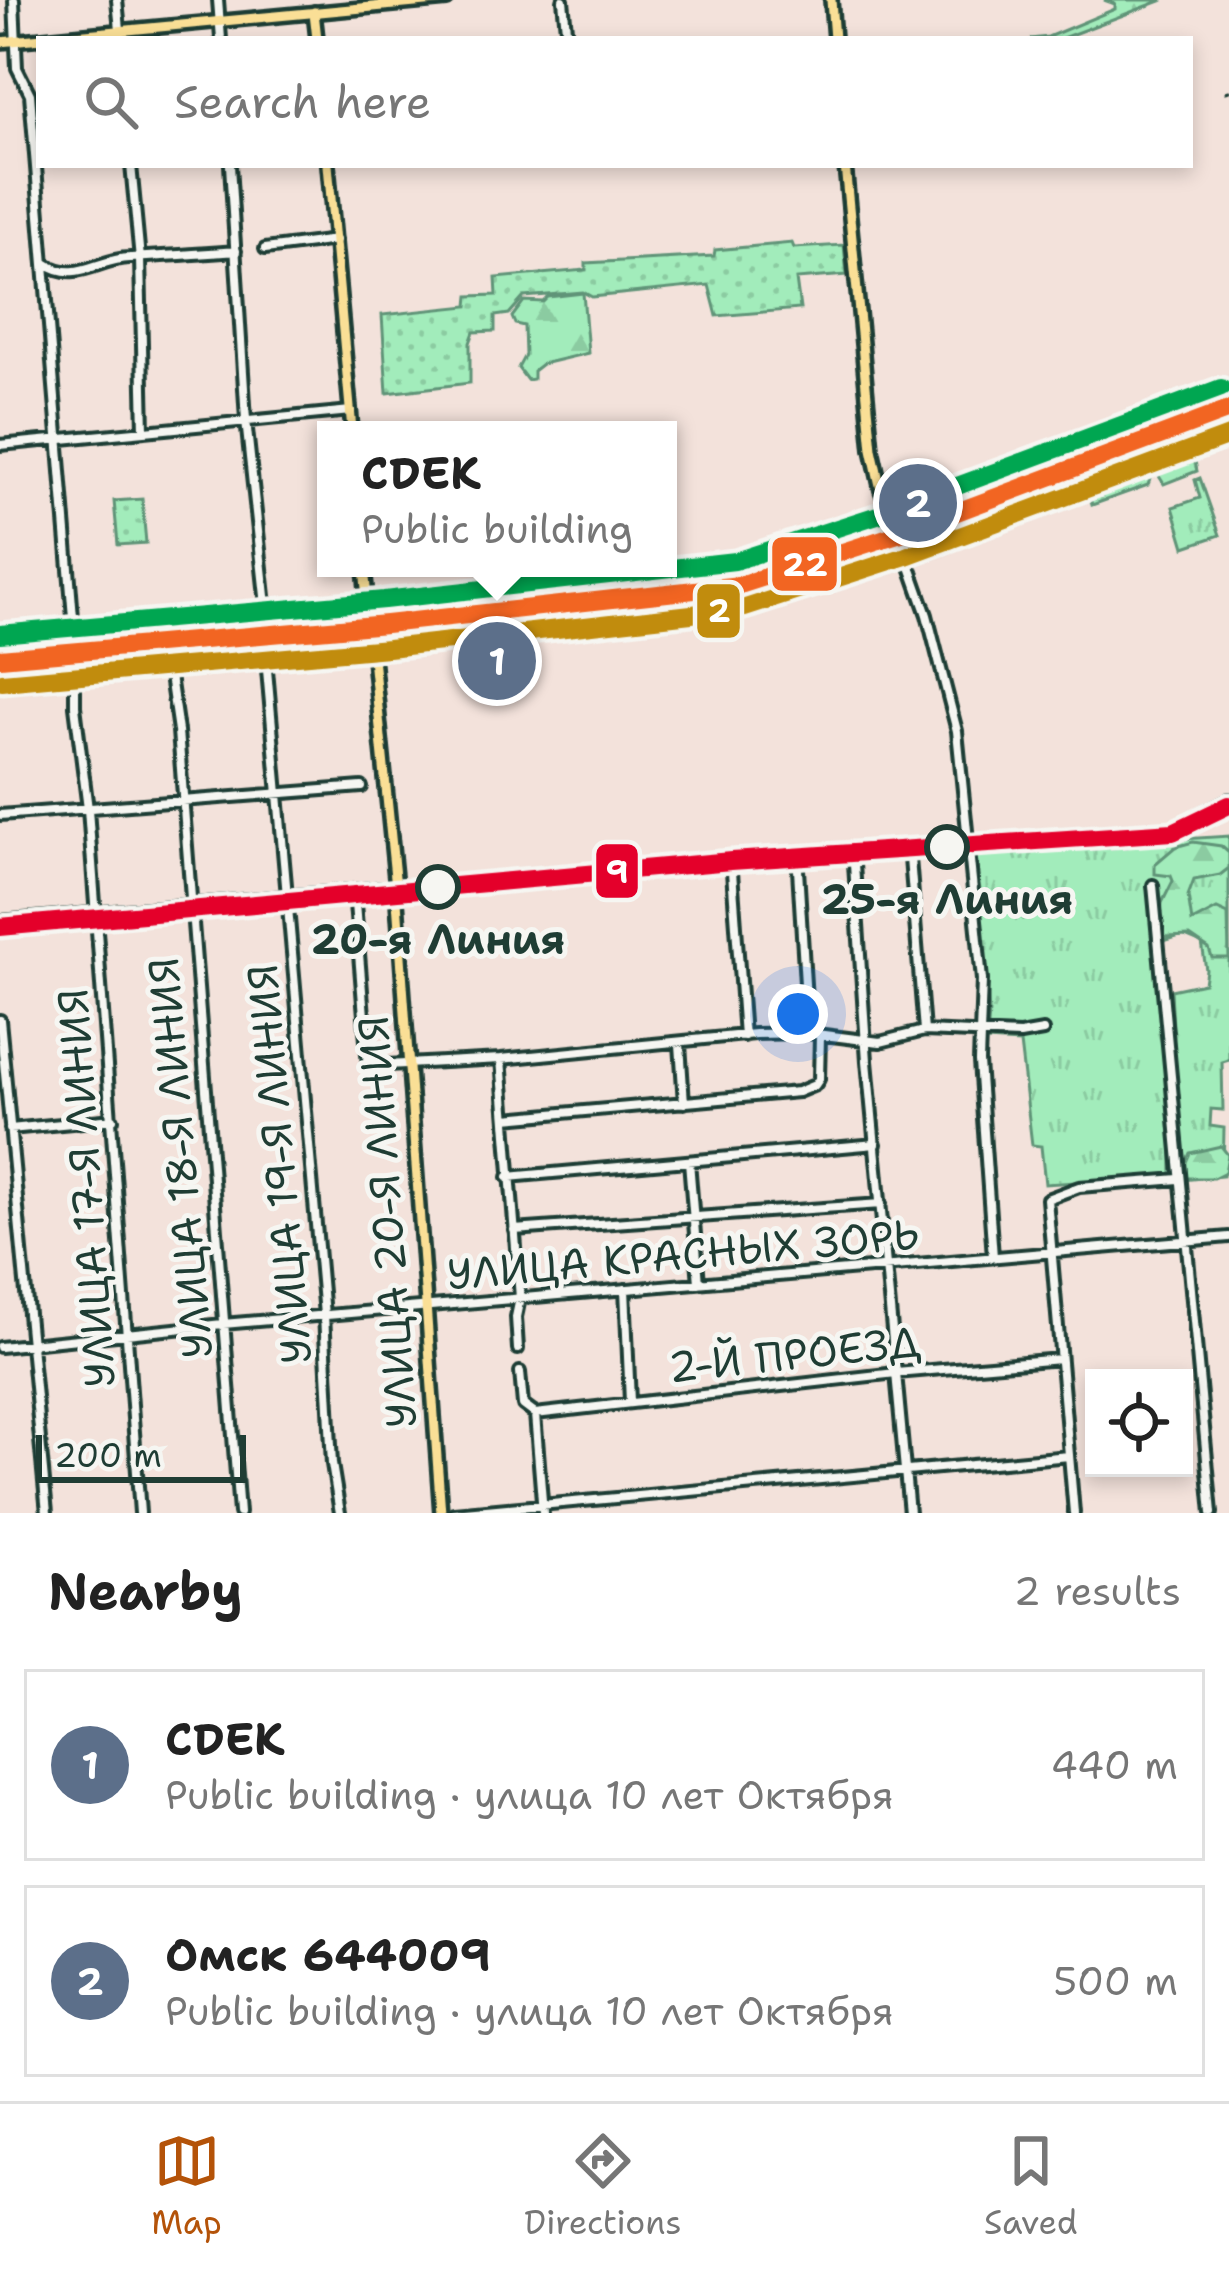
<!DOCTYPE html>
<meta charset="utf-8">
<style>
body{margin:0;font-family:"Shantell Sans",sans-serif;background:#f6f6f6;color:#222}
.controls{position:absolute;right:36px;bottom:36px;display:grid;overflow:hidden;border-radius:0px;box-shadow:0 6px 18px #0003}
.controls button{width:108px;height:108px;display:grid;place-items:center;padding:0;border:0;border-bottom:3px solid #e0e0e0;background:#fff;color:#222;font:60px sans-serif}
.scale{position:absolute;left:36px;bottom:30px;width:210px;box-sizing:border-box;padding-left:12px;border:6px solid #1f3d34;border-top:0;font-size:33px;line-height:42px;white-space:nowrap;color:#1f3d34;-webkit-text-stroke:9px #f6f6f2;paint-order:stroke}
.you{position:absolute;left:798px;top:1014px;width:42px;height:42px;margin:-30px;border:9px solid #fff;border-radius:50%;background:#1a73e8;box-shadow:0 0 0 18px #1a73e833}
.badge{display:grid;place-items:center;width:78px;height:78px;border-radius:50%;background:#b45309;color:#fff;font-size:39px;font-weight:700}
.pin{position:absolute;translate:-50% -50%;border:6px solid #fff;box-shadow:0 3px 12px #0006}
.popup{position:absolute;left:317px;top:421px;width:360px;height:156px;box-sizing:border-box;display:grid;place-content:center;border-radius:0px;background:#fff;filter:drop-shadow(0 3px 9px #0005);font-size:39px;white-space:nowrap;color:#767676}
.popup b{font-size:45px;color:#222}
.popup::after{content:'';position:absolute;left:50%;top:100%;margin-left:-24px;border:24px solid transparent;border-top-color:#fff}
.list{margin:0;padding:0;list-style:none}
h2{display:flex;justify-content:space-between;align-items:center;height:156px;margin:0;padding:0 48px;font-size:51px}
h2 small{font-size:39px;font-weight:400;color:#767676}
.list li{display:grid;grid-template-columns:78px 1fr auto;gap:36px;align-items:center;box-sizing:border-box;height:192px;margin:0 24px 24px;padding:0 24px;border:3px solid #e0e0e0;border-radius:0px}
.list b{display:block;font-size:45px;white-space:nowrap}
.list p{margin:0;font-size:39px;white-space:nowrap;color:#767676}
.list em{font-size:39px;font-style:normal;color:#767676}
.icon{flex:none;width:66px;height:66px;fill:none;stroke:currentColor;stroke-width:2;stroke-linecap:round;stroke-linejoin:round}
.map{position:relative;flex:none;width:1229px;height:1513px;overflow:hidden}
.search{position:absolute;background:#fff;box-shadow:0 6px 18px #0003;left:36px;right:36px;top:36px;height:132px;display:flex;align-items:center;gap:30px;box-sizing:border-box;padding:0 42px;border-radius:0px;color:#767676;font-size:45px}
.sheet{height:588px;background:#fff}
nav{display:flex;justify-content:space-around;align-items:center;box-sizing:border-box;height:168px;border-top:3px solid #e0e0e0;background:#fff;font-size:33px;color:#767676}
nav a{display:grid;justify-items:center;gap:6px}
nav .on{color:#b45309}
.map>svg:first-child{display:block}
.grass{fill:url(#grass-tufts);stroke:#609478;stroke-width:3}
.forest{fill:url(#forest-firs);stroke:#609478;stroke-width:3}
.park{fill:url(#park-dots);stroke:#609478;stroke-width:3}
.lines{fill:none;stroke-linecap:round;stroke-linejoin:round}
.minor-casing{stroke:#1f3d34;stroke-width:16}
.major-casing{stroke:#1f3d34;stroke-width:18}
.minor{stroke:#f6f6f2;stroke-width:8}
.major{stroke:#fadf96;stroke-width:9}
.tram{stroke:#1f3d34;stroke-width:3}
.rail{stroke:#1f3d34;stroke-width:3}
.bus-1-casing{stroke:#f6f6f2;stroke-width:27}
.bus-2-casing{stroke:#f6f6f2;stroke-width:27}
.bus-3-casing{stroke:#f6f6f2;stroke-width:27}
.bus-1{stroke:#f26522;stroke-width:18}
.bus-2{stroke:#c18c0d;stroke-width:18}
.bus-3{stroke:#00a651;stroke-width:18}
.tram-1-casing{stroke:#f6f6f2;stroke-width:27}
.tram-1{stroke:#e4002b;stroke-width:18}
.stop-dot{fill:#f6f6f2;stroke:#1f3d34;stroke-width:6}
.labels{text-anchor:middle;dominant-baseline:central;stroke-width:10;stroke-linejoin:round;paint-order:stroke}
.stop-label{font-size:42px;font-weight:bold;fill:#1f3d34;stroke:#f6f6f2}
.street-label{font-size:42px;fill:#1f3d34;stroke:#f6f6f2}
.line-badge{stroke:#f6f6f2;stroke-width:4.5}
.badge-label{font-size:33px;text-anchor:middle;font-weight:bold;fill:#fff}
</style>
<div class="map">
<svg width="1229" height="1513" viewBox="0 0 1229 1513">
<defs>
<pattern id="grass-tufts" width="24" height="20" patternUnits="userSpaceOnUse" patternTransform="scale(3)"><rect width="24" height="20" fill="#a2ecbb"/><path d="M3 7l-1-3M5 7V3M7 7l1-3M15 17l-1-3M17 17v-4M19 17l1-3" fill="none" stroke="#8bcba1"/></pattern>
<pattern id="forest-firs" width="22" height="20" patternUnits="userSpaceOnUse" patternTransform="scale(3)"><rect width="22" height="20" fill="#a2ecbb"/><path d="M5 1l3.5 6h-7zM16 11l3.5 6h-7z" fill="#8bcba1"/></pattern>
<pattern id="park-dots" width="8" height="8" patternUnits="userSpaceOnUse" patternTransform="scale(3)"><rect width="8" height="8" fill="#a2ecbb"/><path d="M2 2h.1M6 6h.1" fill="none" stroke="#8bcba1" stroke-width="1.8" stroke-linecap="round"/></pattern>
</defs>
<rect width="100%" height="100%" fill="#f3e2db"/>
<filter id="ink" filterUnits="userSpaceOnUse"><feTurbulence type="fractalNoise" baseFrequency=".00833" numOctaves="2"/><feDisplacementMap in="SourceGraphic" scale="24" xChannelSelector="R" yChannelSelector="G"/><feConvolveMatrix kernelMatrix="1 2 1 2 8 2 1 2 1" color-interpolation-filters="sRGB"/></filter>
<g filter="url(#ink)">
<path class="grass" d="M1194 456 1197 471 1164 484 1157 473 1151 476 1148 485 1092 505 1090 498Z
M1200 478 1220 535 1185 547 1173 507 1200 498 1195 480Z
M1229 836V1060L1222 1062 1223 1110 1211 1109 1210 1126 1224 1128 1223 1176 1181 1180 1171 990 1204 983 1206 970 1202 943 1183 935 1167 940 1158 884 1151 881 1171 1105 1172 1176 1045 1184 1041 1146 1032 1145 1020 1043 987 1041 989 1011 975 855 1127 847 1151 841Z"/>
<path class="forest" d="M1104 0H1163L1060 39H1030L1048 37 1115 9V4Z
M583 293 588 353 542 364 533 371V379L527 380 518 368 525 355 524 326 515 324 512 317 524 301 543 302 548 297Z
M1193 842 1221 846 1229 853V868L1220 875 1194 880 1188 896 1192 922 1217 909 1228 914 1229 958H1212L1209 949 1190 936 1166 937 1160 929 1162 903 1173 881 1171 876 1155 874V864L1175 847Z
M1221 1146 1228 1155 1225 1172 1213 1178H1185L1183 1169 1190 1153Z"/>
<path class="park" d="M792 243 794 248 844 245 847 275 796 279 800 309 717 316 709 285 592 297 583 292 524 297 509 314 495 316V331L474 332 470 343V383L387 393 382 315 468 306 469 296 497 295 496 278 586 270V263L714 256 715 250Z
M142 499 146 543 118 545 114 501Z"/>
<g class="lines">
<defs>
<path id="minor" d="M14 0 17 68 30 94 75 642V706L88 809 140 1513
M117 0 121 39
M218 0 221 39
M563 0 567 39
M131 165 140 259 144 431
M230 165 246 420 268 624 265 647 324 1315 332 1464 340 1513
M265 249 336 240
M45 263C76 284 97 259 129 258 164 256 200 254 236 251
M0 445 351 411
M902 544 927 615 957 731 982 980 979 1062 993 1257
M167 655 178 731 239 1513
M0 815 362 787
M909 846 924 1031
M853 849 867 1061 909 1513
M797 853 808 1033
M731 858 744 1036
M1153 885 1212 1513
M396 887 763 855 1171 828 1229 799
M354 891 368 1066 501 1059 755 1034 808 1033 880 1042 924 1031 1020 1035 1043 1031
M0 1020 47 1513
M680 1044 684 1103
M501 1059 520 1298 516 1317 518 1349
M506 1118 798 1092 815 1085 819 1079 820 1035
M10 1129 113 1119
M689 1161 699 1283
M508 1177 876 1144
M514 1230 881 1204
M625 1289 630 1402
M0 1347 223 1324 1229 1237
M520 1372 523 1405 535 1414 543 1513
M535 1414 896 1373 1060 1359
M454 1513 1069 1456
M1074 1513 1047 1199 1079 1187 1179 1179"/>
<path id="major" d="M831 0 834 39
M314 12 317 39
M0 42 447 0
M328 165 352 430
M845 165 872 449 881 490 900 538
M364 568 396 887 441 1513
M0 658 386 624 740 585 898 534 1229 410
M0 671 370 638 680 605 744 595 902 544 1229 421
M0 922 396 887"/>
</defs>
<use href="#minor" class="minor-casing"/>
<use href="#major" class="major-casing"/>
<use href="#minor" class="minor"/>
<use href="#major" class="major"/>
<path class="tram" d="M1173 832 1191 830 1229 810"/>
<path class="rail" d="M1226 92 1229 91"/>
<defs>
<path id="bus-1" d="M0 658 386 624 740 585 898 534 1229 410"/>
<path id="bus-2" d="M2 682 388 648 745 608 906 556 1229 436"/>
<path id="bus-3" d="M0 634 384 600 735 561 890 511 1221 388"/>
</defs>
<use href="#bus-1" class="bus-1-casing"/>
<use href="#bus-2" class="bus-2-casing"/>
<use href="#bus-3" class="bus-3-casing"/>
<use href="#bus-1" class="bus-1"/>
<use href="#bus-2" class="bus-2"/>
<use href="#bus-3" class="bus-3"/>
<defs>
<path id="tram-1" d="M0 927 731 861 1173 832 1229 805"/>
</defs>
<use href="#tram-1" class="tram-1-casing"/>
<use href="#tram-1" class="tram-1"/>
</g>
</g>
<g class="stop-dot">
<circle cx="947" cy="847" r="20"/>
<circle cx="438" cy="887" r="20"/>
</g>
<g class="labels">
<g class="stop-label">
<text x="947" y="899">25-я Линия</text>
<text x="438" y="939">20-я Линия</text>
</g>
<g class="street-label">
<text transform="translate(180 1158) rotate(-95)">УЛИЦА 18-Я ЛИНИЯ</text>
<text transform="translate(279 1164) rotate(-95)">УЛИЦА 19-Я ЛИНИЯ</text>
<text transform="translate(86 1188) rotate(-94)">УЛИЦА 17-Я ЛИНИЯ</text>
<text transform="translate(387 1222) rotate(-94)">УЛИЦА 20-Я ЛИНИЯ</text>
<text transform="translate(683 1254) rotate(-5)">УЛИЦА КРАСНЫХ ЗОРЬ</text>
<text transform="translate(794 1354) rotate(-6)">2-Й ПРОЕЗД</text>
</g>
</g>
<g class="line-badge">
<rect x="770" y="535" width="69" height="58" rx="12" fill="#f26522"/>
<rect x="695" y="582" width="47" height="58" rx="12" fill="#c18c0d"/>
<rect x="594" y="842" width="46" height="58" rx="12" fill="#e4002b"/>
</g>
<g class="badge-label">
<text x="805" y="576">22</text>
<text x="719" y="622">2</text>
<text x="617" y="883">9</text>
</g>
</svg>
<div class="controls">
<button><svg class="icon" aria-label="locate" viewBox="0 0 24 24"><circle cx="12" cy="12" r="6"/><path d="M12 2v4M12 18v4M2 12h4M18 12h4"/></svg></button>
</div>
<div class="scale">200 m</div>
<div class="you"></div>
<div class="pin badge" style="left:497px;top:661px;background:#5c6f8a">1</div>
<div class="popup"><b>CDEK</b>Public building</div>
<div class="pin badge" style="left:918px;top:503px;background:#5c6f8a">2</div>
<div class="search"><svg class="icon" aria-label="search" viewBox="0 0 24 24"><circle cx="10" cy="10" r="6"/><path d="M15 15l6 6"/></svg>Search here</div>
</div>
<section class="sheet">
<h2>Nearby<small>2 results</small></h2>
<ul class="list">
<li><span class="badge" style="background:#5c6f8a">1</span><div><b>CDEK</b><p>Public building · улица 10 лет Октября</p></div><em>440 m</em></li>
<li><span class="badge" style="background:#5c6f8a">2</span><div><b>Омск 644009</b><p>Public building · улица 10 лет Октября</p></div><em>500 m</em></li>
</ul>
</section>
<nav>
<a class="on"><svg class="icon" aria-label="map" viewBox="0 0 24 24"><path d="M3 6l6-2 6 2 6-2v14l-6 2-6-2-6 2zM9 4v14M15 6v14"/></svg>Map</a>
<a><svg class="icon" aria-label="directions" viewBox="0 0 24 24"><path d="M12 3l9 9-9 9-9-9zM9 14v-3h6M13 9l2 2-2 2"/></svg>Directions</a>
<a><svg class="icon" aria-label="saved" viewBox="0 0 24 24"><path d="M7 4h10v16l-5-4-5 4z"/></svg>Saved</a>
</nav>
